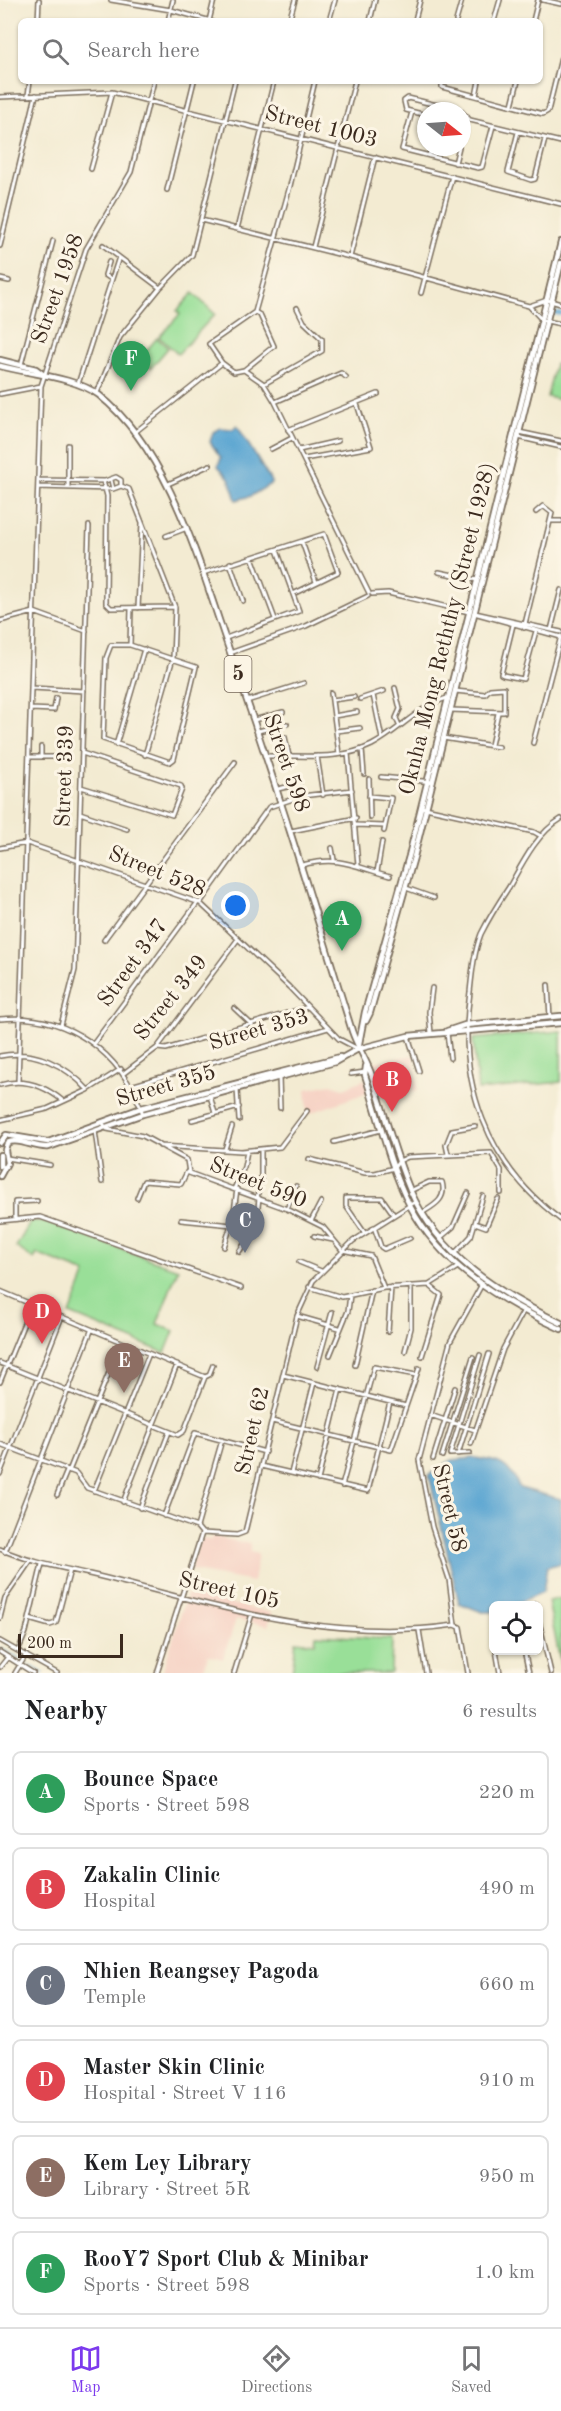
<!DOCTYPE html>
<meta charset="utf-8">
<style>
body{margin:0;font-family:"Old Standard TT",serif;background:#f2f2f2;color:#202124}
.controls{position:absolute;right:18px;bottom:18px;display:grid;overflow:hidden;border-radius:9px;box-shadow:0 2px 4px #0004}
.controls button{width:54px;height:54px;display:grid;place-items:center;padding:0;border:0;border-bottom:2px solid #e0e0e0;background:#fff;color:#202124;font:30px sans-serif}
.compass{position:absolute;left:417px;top:102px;width:54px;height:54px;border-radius:50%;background:#fff;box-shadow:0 2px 4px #0004;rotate:107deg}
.scale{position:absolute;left:18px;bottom:15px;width:105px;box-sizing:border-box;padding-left:6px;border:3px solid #3b2a1e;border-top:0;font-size:16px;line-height:21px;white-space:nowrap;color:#3b2a1e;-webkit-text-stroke:4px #fcf5e5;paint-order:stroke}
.you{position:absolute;left:236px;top:906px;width:21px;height:21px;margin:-15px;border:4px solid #fff;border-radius:50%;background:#1a73e8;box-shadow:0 0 0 9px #1a73e833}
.badge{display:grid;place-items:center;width:39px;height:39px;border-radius:50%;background:#7c3aed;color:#fff;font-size:20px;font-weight:700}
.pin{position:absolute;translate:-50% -50px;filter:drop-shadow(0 2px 3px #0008)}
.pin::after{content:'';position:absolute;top:32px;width:21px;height:18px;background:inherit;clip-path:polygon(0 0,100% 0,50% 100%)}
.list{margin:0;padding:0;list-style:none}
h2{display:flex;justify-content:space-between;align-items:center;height:78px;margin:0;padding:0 24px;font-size:26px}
h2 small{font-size:20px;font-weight:400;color:#757577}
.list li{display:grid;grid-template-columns:39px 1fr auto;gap:18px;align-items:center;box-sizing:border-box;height:84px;margin:0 12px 12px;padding:0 12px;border:2px solid #e0e0e0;border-radius:9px}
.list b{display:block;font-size:22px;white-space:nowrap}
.list p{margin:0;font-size:20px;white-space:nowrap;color:#757577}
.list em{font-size:20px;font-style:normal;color:#757577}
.icon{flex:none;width:33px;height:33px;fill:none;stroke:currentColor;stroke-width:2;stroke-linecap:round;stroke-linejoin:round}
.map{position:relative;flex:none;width:561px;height:1673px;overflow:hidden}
.search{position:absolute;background:#fff;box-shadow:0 2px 4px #0004;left:18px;right:18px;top:18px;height:66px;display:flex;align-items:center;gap:15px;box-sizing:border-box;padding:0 21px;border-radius:9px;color:#757577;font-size:22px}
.sheet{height:654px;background:#fff}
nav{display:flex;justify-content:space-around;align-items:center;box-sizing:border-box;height:84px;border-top:2px solid #e0e0e0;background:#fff;font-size:16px;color:#757577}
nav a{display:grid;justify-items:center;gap:3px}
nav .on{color:#7c3aed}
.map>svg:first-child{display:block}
.built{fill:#f6d2c4}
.green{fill:#99df98;stroke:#6a845b;stroke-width:1.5}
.water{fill:#59a4d1;stroke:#4a6778;stroke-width:1.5}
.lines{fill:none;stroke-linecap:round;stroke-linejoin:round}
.stream{stroke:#59a4d1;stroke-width:1.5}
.canal{stroke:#59a4d1;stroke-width:4}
.minor-casing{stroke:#7b6e5d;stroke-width:6}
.major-casing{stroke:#7b6e5d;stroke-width:8}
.minor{stroke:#fff;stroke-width:3}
.major{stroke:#fff;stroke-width:4.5}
.labels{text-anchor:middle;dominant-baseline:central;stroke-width:6;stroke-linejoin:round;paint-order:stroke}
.shield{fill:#fcf5e5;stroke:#75675a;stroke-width:1.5}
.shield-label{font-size:21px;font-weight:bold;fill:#3b2a1e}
.street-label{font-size:22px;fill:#3b2a1e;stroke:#fcf5e5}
</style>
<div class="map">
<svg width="561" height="1673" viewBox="0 0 561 1673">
<rect width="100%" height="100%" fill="#fcf5e5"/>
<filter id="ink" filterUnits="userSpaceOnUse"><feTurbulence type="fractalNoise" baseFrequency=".0167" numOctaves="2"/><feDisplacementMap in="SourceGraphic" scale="12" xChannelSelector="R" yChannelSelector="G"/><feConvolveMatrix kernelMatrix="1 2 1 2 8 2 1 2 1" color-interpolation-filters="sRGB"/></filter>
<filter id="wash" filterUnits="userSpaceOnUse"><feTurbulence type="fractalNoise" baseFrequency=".008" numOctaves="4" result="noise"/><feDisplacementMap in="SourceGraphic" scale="24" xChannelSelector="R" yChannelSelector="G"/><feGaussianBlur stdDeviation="1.35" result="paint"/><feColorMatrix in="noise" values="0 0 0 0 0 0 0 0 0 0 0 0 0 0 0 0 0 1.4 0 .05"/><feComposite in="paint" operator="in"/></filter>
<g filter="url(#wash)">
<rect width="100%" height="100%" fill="#f3ebd2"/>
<path class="built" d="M413 1055 418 1090 380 1097 370 1063Z
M365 1079 368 1092 308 1114 306 1089 331 1084 344 1088Z
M212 1536 250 1544V1552L258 1554 253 1582 190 1570 200 1538 211 1540Z
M187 1594 272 1613 268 1626 236 1619 223 1659 208 1655 203 1673H162Z"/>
<path class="green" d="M193 293 215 314 178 354 159 337 180 314 177 311Z
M157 338 168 348 151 368 140 358Z
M555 364 561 365V400L547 397Z
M561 1031V1082L478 1090 473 1039Z
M31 1221H42L178 1269 157 1324 174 1331 165 1353 70 1314 86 1273 37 1254 34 1259 16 1247Z
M561 1598V1666L548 1601Z
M316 1635 392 1639 391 1673H292L296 1641 315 1643Z"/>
<path class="water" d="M237 425 272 483 251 496 236 500 229 478 218 466 221 458 210 442 213 432 220 428 233 429Z
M474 1458C502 1462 507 1462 520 1488L561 1499V1563L547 1567 543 1592 513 1605 494 1606 493 1612H482L459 1603 429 1475 451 1460Z"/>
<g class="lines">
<path class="stream" d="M0 1648 43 1673"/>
<path class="canal" d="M550 312 561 314"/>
</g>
</g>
<g filter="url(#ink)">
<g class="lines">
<defs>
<path id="minor" d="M111 0 171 10 211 21
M543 0 561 4
M415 20 420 0
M38 21 39 0
M168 21 173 0
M209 21 214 0
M289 21 295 0
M329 21 335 0
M370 21 375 0
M456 21 462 0
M494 21 500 0
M533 21 538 0
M442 81V87L543 114 548 111 561 58
M28 95 30 81
M476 96 479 81
M0 97 112 92 561 204
M512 105 518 81
M412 112 402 149 478 168 482 167 493 126
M462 112 470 120 561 142
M426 115 406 110 404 101 408 98 461 111
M518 132 508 172 531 180 535 179 545 139
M462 135 467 116
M429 156 431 147
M455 163 459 147
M91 169 112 92
M167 190 194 81
M201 220 350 257 529 306 542 320 561 324
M237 229 274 81
M103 245 160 288
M0 246 36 95
M313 247 355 81
M350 257 375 157
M109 262 105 275 111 279
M0 279 9 281
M421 293 452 176
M529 306 547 300 561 304
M255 312 260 315 274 346 244 370 234 372 222 363 209 344 255 312 290 186 315 81
M21 365 53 241
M244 370 264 384 275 402 369 593
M78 384 119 257
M264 384 322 351V339L304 322 297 308
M97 393 120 337 160 288 192 255 235 81
M0 394 41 386
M275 402 341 373 346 377
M288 430 378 394
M519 432 561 441
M134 433 222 363
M518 437 561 447
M271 449 292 438
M299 450 338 441
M304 459 371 447 357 404
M38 480 105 481 116 477 121 480V486L113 489 111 480
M103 481 107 496 106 603 111 608 175 607
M168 484 210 465
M121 486 129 489 175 607 173 658 145 755
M38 487 111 489
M68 488V445
M551 521H561
M166 536 187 528
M302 542 316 582
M252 557 275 619
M230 563 243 601
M439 572 477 580
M203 573 324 534 338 572 293 594
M372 594 388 593 469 612
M138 608 142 523
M474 613 561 637
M475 613 561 632
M0 621 34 612 86 631
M513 625 501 674 503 675 523 679 536 631
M524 628 552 513 543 506 536 512
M551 630 561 590
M226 638 299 611 277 550
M111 645H130L196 667 174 759 170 762 103 739 106 658Z
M130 645 131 608
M230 653 306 626 368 596
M32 688 84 691
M395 688 400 709 396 718 399 725
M331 693 339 754
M373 695 382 739
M360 699 384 691
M332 700 354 697
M247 701 304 683
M31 709 54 710 56 698
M451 710 504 712V688L490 689 485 694 455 691
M334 716 357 712
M254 720 283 712
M258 731 287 724
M336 731 360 728
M285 737 289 756
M443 738 499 747
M533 743 561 636
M116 745 144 649
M491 745 498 713
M362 749 364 774
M348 753 358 865
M267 756C301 755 340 761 372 745 399 731 417 707 447 698
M317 756 323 795
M30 757H53
M41 757V747
M381 777 433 782
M369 779 370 817
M81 787 172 815 182 789 181 786 82 753
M278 789 299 784
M369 796 391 798 384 831
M421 807 534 832 541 836
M80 813 127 829
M561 819C537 833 522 864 509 887 499 902 489 918 481 934 474 952 472 973 470 992 457 1082 486 1164 561 1220
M356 825 384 826
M291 831 356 818
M0 848 27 843 200 903 289 987 339 1039 358 1049
M332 848 334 860
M302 865C340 855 355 867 390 876
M377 872 382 842
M406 888 434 898
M200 903 269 807 302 796 352 790
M104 940 235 762
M548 985 550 1017
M234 1008 252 1025
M0 1019C67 1012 121 1052 143 1114
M61 1025 75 970 89 526
M431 1033 429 1012 432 988
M447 1033 450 1058
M408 1036 419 1071
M94 1043 198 902
M157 1048 166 1049 308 1007
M0 1056C34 1049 66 1065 88 1090
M124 1073 157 1048 238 939
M351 1074 365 1072
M279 1077 280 1108
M18 1082 41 386 86 249 131 172 154 81
M0 1085C23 1078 45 1086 63 1101
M131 1086 328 1028
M237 1089 239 1120
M210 1096 215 1113
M0 1120 47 1109 88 1090 121 1069
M192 1120 239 1107
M102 1122 107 1129 143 1136 187 1160 189 1173 287 1209 323 1227 342 1250 371 1256 384 1288
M95 1131 102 1182
M334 1142 381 1130
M160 1146 241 1151 280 1147 307 1111
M225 1149 232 1127
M448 1154 446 1145 452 1130 475 1126
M7 1158 50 1165
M309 1159 365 1173H375L394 1168 399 1161 408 1157 491 1153 501 1170V1193
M234 1189 244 1167 247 1151
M410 1191 429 1182H442C447 1199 435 1205 422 1213
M137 1198 144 1181 181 1184 187 1172
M257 1198 261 1178V1150
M287 1209 296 1186
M15 1218V1202L37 1201
M181 1220 232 1225
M0 1221 40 1217 241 1288
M311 1221 321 1202
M475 1223 486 1227 498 1199
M374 1227 381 1247 384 1249 410 1238
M364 1232 346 1206V1198H382L394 1215
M314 1236 333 1240
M440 1238 453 1227 468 1193
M224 1247 233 1219 237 1189
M239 1252 256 1226 259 1198
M454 1254 471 1236 483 1196
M299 1262 321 1271
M309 1287 342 1297 384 1288 429 1285 458 1267
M0 1291 205 1377
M297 1316 339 1328
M388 1332 391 1287
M405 1351 411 1328V1286
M330 1355 348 1311 350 1295
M422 1356 441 1295 429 1285
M0 1363 178 1435 184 1431 205 1377 209 1375 213 1365
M355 1365 372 1290
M317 1367 332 1312
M283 1375 406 1406
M0 1382 31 1306
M430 1415 475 1430
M272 1421 391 1450 419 1368
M0 1444 76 1473 87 1488 197 1527 202 1533
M471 1444 503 1349 524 1310
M470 1453 450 1454 480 1355
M458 1454 489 1354
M442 1456 473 1357
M433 1459 455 1388
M261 1466 368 1491 390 1402
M69 1471 121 1343
M291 1473 314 1383
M0 1474 61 1319
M318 1480 340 1389
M342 1486 374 1367 416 1375
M94 1491 149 1354
M57 1495 67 1471
M123 1502 177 1365
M140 1508 169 1432
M164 1516 195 1433 265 1452
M197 1527 222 1440
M202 1533 237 1535 245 1532 297 1316 313 1281 353 1241 415 1202
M0 1549C36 1565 77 1570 114 1580 231 1610 333 1642 455 1625
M5 1552 91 1331
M536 1604V1606
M538 1617 551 1673
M0 1618 5 1598 31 1560
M29 1619 50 1625 56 1623 70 1570
M492 1629 494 1636
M419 1630 426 1673
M0 1641 57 1673
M496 1650 500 1673
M524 1650 529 1673
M18 1651 26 1632 42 1564
M0 1652 33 1673
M0 1667 8 1657
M15 1673 26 1655
M157 1673 202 1533
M234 1673 252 1614
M468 1673 460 1627 455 1625 449 1579 432 1527 419 1460 450 1342 481 1286"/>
<path id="major" d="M0 360 36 369 44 375
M0 366C29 374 75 377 99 395 172 453 201 571 231 655 275 779 313 905 352 1031 357 1046 367 1061 372 1076 385 1114 394 1153 410 1190 439 1256 498 1293 561 1323
M366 1021 370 1013 414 857 561 263
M447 1031 465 1025 561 1016
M358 1049 365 1012 409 856 561 242
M366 1066 365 1075C379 1118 389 1165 410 1206 442 1267 501 1301 561 1329
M0 1143 6 1135 48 1142 141 1108 340 1057
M7 1143C19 1137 35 1149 49 1147L143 1114 335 1062 358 1049 408 1036 561 1023
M0 1155V1166
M0 1176 7 1163 5 1150 7 1143"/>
</defs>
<use href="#minor" class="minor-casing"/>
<use href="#major" class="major-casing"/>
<use href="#minor" class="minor"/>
<use href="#major" class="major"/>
</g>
</g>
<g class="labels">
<rect class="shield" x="224.5" y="656" width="27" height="36" rx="4.5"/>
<g class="shield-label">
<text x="238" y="674">5</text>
</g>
<g class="street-label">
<text transform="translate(321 127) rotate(14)">Street 1003</text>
<text transform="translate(58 289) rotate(-70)">Street 1958</text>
<text transform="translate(448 629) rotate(-76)">Oknha Mong Reththy (Street 1928)</text>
<text transform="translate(286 763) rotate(71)">Street 598</text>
<text transform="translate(65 776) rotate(-88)">Street 339</text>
<text transform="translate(157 872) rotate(22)">Street 528</text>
<text transform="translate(133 963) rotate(-54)">Street 347</text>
<text transform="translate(171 998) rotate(-51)">Street 349</text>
<text transform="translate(259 1030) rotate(-16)">Street 353</text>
<text transform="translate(166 1086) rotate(-16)">Street 355</text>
<text transform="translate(258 1183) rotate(22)">Street 590</text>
<text transform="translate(253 1431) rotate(-77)">Street 62</text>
<text transform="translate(449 1508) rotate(77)">Street 58</text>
<text transform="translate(229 1591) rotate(13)">Street 105</text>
</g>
</g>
</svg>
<div class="controls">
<button><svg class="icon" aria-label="locate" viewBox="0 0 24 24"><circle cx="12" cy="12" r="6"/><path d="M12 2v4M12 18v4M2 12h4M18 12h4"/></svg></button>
</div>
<svg class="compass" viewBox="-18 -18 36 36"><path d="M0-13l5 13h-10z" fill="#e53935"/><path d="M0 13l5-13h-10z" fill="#757577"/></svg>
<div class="scale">200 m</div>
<div class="you"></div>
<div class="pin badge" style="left:342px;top:951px;background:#2e9e5b">A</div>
<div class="pin badge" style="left:392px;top:1112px;background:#e0444e">B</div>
<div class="pin badge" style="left:245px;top:1253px;background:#6b7280">C</div>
<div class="pin badge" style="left:42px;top:1344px;background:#e0444e">D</div>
<div class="pin badge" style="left:124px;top:1393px;background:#8d6e63">E</div>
<div class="pin badge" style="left:131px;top:391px;background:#2e9e5b">F</div>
<div class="search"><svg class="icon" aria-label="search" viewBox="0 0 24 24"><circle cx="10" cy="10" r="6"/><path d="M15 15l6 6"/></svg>Search here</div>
</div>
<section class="sheet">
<h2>Nearby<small>6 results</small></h2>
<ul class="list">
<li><span class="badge" style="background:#2e9e5b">A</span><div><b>Bounce Space</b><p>Sports · Street 598</p></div><em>220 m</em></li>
<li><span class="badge" style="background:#e0444e">B</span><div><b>Zakalin Clinic</b><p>Hospital</p></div><em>490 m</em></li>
<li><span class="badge" style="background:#6b7280">C</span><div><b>Nhien Reangsey Pagoda</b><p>Temple</p></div><em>660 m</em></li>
<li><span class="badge" style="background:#e0444e">D</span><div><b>Master Skin Clinic</b><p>Hospital · Street V 116</p></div><em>910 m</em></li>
<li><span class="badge" style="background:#8d6e63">E</span><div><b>Kem Ley Library</b><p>Library · Street 5R</p></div><em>950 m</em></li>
<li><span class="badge" style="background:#2e9e5b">F</span><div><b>RooY7 Sport Club &amp; Minibar</b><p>Sports · Street 598</p></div><em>1.0 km</em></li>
</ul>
</section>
<nav>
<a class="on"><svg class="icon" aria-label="map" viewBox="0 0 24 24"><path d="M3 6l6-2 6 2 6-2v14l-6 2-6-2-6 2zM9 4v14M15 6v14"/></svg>Map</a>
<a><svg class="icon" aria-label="directions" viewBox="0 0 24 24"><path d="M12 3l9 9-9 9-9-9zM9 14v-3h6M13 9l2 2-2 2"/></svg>Directions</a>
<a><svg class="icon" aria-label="saved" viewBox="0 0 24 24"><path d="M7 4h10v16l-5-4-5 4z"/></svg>Saved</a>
</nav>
